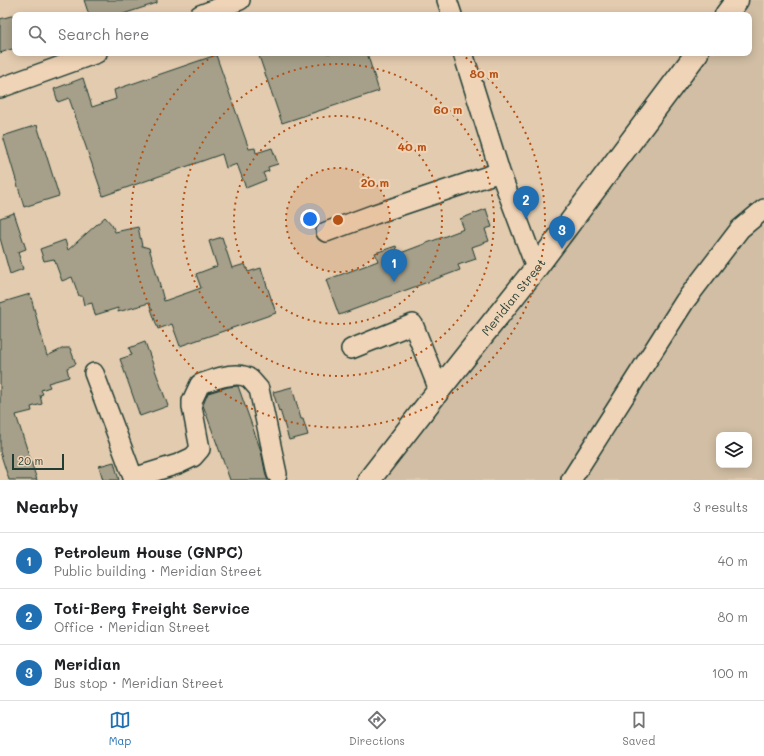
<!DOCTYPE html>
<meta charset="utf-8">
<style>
body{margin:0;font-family:Mali,sans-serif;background:#f6f6f6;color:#202124}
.controls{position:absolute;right:12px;bottom:12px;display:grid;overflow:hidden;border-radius:8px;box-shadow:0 2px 10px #0003}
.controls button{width:36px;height:36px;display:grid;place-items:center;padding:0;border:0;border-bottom:1px solid #e0e0e0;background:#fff;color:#202124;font:20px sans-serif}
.scale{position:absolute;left:12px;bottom:10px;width:52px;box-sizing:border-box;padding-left:4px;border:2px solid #1f3d34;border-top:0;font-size:11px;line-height:14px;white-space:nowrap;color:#1f3d34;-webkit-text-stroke:3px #f0d4b7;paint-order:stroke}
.you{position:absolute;left:310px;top:219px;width:14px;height:14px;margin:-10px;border:3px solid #fff;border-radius:50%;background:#1a73e8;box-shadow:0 0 0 6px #1a73e833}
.badge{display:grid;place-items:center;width:26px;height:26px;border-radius:50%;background:#1f6fb2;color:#fff;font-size:13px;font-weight:700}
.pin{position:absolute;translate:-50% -33px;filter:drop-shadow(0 1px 2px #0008)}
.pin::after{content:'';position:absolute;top:21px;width:14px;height:12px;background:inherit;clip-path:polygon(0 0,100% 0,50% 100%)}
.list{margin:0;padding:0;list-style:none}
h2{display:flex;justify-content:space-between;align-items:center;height:52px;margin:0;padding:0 16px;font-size:17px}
h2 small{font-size:13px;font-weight:400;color:#757577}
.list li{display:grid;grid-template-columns:26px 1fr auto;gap:12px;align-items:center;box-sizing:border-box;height:56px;padding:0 16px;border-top:1px solid #e0e0e0}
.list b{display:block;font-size:15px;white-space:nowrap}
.list p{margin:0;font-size:13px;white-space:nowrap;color:#757577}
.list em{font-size:13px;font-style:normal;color:#757577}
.icon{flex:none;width:22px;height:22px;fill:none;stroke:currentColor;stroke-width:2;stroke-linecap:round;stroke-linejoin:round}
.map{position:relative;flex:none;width:764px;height:480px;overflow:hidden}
.search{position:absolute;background:#fff;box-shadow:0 2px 10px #0003;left:12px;right:12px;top:12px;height:44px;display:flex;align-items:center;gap:10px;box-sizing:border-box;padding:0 14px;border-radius:8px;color:#757577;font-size:15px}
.sheet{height:220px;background:#fff}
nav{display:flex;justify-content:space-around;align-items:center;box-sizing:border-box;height:56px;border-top:1px solid #e0e0e0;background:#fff;font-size:11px;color:#757577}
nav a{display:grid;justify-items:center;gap:2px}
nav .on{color:#1f6fb2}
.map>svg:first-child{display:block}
.built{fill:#d1bea4;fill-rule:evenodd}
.building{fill:#a69f89;stroke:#1f3d34}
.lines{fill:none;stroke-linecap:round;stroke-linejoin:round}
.minor-casing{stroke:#1f3d34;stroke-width:22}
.major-casing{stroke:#1f3d34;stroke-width:25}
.minor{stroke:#f0d4b7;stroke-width:19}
.major{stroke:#f0d4b7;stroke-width:22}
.ring{fill:none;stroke:#b65216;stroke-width:2;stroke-dasharray:2 4}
.labels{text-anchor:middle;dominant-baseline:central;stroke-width:4;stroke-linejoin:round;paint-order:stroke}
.street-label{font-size:12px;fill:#1f3d34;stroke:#f0d4b7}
.centre{fill:#b65216;stroke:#f0d4b7;stroke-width:2}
.ring-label{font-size:12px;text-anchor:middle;font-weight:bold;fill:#b65216;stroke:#f0d4b7;stroke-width:4;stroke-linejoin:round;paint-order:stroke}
</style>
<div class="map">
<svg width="764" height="480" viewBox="0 0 764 480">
<rect width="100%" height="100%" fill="#e3cbaf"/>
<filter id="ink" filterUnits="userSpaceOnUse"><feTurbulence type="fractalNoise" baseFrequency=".025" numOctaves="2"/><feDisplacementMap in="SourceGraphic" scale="8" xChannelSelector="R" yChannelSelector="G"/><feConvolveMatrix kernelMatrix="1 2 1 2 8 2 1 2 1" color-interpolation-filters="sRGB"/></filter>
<g filter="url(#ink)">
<path class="built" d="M734 0H764V480H372L694 53H749V15H723ZM719 435H749V465H719Z"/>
<path class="building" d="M84 0H157V3L120 15H89Z
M15 15V48L0 53V19Z
M258 53H367L379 91 282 123Z
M216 55 249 149 255 148 256 153 272 148 278 164 268 167 269 171 263 173 266 180 246 188 237 164 226 168 222 154 103 196 69 98 58 102 54 89 83 78 92 107 116 99 114 90Z
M37 125 59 196 24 207 3 136Z
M486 209 492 227 485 229 489 241 472 247 476 259 458 265 460 270 339 315 326 280 378 261 375 253 396 246 398 254 464 229 460 219Z
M14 213 26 249 18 252 23 269 10 274 0 238V218Z
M105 217 112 225 115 232 138 227 142 246 149 248 160 285V287V286L164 301 201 288 196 274 217 266 209 241 222 237 232 268 245 264 248 272 261 268 276 313 180 346 172 324 158 329 149 303 118 312V308L95 315 92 303 84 305 82 296H79L72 277 62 281 54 259 44 261 40 249 65 240 68 250Z
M30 294 47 356 64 348H70L76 364 67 368 69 377 48 383 50 387 41 390 43 394 40 395 42 404 31 407 32 411 16 415 37 480H9L0 452V303Z
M145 342 168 406 140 416 120 359 132 355 129 348Z
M238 386 261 451 266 476 268 480H230L203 405 208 393 228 387Z
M292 387 301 419H303L308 435 289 440 280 410 279 411 273 392Z
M114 462 119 480H103L99 466Z"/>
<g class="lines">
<defs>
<path id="minor" d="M447 0 452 15
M200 15 240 0
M463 53 500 172 536 268
M0 88 97 53
M326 232 375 214 500 172
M351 349 413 324 439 390
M94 373 134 480
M133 478 178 464 193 457 200 449 192 407V401L200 384C213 380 238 369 250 379 253 382 256 386 259 389L277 474
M571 480 685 301 740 229 764 209"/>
<g id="major">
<path d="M726 15 737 0"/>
<path id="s1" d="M369 480 439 390 536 268 697 53"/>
</g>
</defs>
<use href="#minor" class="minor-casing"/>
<use href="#major" class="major-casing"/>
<use href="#minor" class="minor"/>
<use href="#major" class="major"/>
</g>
</g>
<circle cx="338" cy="220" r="52" fill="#b65216" fill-opacity=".12"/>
<g class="ring">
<circle cx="338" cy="220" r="52"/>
<circle cx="338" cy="220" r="104"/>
<circle cx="338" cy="220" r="156"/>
<path d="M311 15A207 207 0 0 1 365 15M461 54A207 207 0 1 1 215 54"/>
</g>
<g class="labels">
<g class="street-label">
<text stroke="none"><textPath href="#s1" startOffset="233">Meridian Street</textPath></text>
</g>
</g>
<circle cx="338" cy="220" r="6" class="centre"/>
<g class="ring-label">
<text x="484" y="78">80 m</text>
<text x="448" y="114">60 m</text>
<text x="412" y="151">40 m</text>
<text x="375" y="187">20 m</text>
</g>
</svg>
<div class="controls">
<button><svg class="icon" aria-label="layers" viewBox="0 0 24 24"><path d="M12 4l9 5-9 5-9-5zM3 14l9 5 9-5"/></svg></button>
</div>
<div class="scale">20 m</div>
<div class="you"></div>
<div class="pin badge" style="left:394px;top:282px">1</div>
<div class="pin badge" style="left:526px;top:219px">2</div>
<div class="pin badge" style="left:562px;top:249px">3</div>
<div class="search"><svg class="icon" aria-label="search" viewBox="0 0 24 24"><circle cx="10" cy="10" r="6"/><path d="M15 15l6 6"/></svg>Search here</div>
</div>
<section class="sheet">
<h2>Nearby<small>3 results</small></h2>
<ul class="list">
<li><span class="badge">1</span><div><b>Petroleum House (GNPC)</b><p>Public building · Meridian Street</p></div><em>40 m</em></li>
<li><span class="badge">2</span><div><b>Toti-Berg Freight Service</b><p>Office · Meridian Street</p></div><em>80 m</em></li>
<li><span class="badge">3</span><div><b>Meridian</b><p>Bus stop · Meridian Street</p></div><em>100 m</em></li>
</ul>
</section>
<nav>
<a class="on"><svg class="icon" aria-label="map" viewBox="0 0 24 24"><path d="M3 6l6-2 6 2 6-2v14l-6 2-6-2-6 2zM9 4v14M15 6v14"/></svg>Map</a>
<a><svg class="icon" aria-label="directions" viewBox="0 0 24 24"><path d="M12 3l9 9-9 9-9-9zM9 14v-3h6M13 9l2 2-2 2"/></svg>Directions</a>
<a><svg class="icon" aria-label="saved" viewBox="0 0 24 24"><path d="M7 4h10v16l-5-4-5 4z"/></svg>Saved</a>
</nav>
